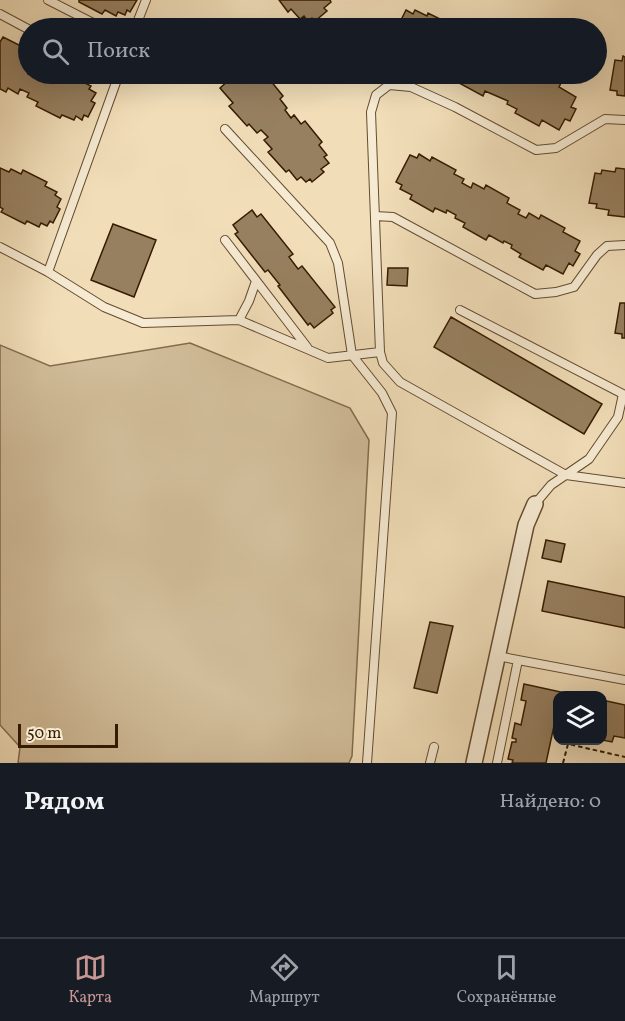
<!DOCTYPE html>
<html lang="ru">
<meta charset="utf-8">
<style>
body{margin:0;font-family:Vollkorn,serif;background:#20242c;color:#f1f3f6}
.controls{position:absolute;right:18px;bottom:18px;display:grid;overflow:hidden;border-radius:12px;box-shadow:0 6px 24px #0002}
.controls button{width:54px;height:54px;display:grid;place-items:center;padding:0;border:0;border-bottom:2px solid #363941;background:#171b24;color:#f1f3f6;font:30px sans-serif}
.scale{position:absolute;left:18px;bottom:15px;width:100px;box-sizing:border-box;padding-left:6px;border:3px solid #351b00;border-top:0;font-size:16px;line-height:21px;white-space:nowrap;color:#351b00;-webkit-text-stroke:4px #f6ead2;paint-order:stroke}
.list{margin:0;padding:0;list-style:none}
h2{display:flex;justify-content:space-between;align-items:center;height:78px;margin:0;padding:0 24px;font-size:26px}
h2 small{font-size:20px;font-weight:400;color:#9ea1a6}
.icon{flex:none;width:33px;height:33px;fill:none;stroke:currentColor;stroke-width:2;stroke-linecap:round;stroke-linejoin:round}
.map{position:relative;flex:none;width:625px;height:763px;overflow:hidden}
.search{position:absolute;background:#171b24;box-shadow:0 6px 24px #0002;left:18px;right:18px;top:18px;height:66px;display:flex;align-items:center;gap:15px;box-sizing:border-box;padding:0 21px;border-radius:33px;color:#9ea1a6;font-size:22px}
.sheet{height:174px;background:#171b24}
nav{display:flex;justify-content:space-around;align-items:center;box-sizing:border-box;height:84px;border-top:2px solid #363941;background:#171b24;font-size:16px;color:#9ea1a6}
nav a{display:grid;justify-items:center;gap:3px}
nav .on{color:#c59692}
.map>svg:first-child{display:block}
.green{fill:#d1bd9a;stroke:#836c4d;stroke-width:1.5}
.building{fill:#978060;stroke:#351b00;stroke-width:1.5}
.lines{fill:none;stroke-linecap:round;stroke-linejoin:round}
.lane-casing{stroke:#644c2e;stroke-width:10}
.street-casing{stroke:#644c2e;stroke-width:18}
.path{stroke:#351b00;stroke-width:2;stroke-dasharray:4.5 3;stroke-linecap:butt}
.lane{stroke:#f6ead2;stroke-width:8}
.street{stroke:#f6ead2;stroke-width:15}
</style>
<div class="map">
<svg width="625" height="763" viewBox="0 0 625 763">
<rect width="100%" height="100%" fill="#f1deb9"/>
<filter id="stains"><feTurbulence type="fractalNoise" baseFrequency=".00333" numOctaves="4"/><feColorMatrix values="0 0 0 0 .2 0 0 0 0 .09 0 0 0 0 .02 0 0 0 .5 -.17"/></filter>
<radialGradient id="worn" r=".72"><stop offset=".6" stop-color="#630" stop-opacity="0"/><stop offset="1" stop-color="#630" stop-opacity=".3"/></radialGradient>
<path class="green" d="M190 343 350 408 369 440 352 756 349 763H18L20 747 0 725V345L50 366Z"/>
<path class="building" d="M79 0H137L130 12 127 10 125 15 118 12 116 16 105 10 102 14 79 2Z
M279 0H330L331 2 324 8 327 11 315 21 312 18 308 22 304 16 300 19 291 9 288 12Z
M406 10 413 14 415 10 427 16 428 13 452 25 451 28H397Z
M3 37 27 49 25 53 28 55V74H76L81 76 79 80 91 86 89 89 96 93 91 101 95 103 88 117 84 115 82 120 76 116 74 120 62 115 60 118 36 106 38 102 27 97 29 93 20 89 18 94 8 88 6 92 0 89V42Z
M623 56 625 57V96L617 95V91L610 90 615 60 622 61Z
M228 74H257L261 79 266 75 283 96 280 99 287 108 285 110 291 118 294 115 301 124 305 121 322 142 319 145 327 155 324 157 329 163 321 169 324 172 312 182 310 179 306 182 301 177 297 180 289 170 286 172 268 152 272 149 264 140 268 137 261 130 257 133 249 124 247 126 229 106 233 103 220 88 229 80 225 76Z
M451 74H542L561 83 559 87 576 97 571 107 576 109 570 121 565 119 559 130 542 120 539 126 515 113 517 109 507 104 508 101 485 91 483 96 459 83 461 79Z
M419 154 430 161 432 157 456 170 454 174 464 179 462 183 471 188 473 183 484 189 486 185 509 198 507 203 520 210 518 214 526 218 529 213 539 219 541 215 565 228 563 232 580 241 575 251 580 254 573 266 569 263 563 274 546 265 543 270 519 257 521 254 511 248 512 245 504 241 503 243 489 235 486 240 463 227 465 223 455 218 456 215 447 210 446 213 435 208 433 212 410 199 412 195 400 189 402 185 396 182 410 155 417 158Z
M0 168 9 172 11 169 21 174 23 170 47 182 45 186 57 192 55 195 61 199 57 207 60 209 53 223 50 221 47 226 41 223 39 227 27 221 25 224 1 212 3 209 0 207Z
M616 168 625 169V217L608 215 609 210 596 208 597 204 589 203 595 173 601 174 602 170 615 172Z
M252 210 257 217 261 214 293 254 289 257 298 269 302 266 335 307 331 310 333 313 314 328 310 323 308 325 278 286 280 285 268 270 265 272 235 234 238 232 233 225Z
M113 224 156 240 134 297 91 280Z
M388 268H408L407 286 387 285Z
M620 303H625V338H622V334L615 333Z
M451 317 602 404 584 434 434 347Z
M546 540 565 544 561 562 542 558Z
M548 581 625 597V628L542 611Z
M430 622 453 626 437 693 414 688Z
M524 684 579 696H558V722L555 721 546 763H512L513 760 508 759 512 742H516V739L512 738 515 723 521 725 526 701 521 700Z
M602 700 625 705V738L614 736 612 742 602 740Z"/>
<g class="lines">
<defs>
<path id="lane" d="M48 0 103 28
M0 14 28 29
M135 28 146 0
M625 120 605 119 556 148 536 150 455 107 411 87 389 85 376 95 371 112 380 352 383 363 400 382 566 475 625 483
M225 129 330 243 338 263 352 355 382 393 392 413 367 763
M375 216 393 217 404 223 535 294 556 292 574 287 597 255 607 246 625 245
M225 240 307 347
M0 247 48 272 104 307 143 323 239 320 328 358 380 352
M48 272 119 74
M460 310 623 394 618 417 589 459 551 485 535 504
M239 320 249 301 256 281
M497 656 625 680
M430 763 434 747
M497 763 518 660"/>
<path id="street" d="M474 763 526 525 535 504"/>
</defs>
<use href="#lane" class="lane-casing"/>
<use href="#street" class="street-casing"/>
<path class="path" d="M563 763 568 744 625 757"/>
<use href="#lane" class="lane"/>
<use href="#street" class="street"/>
</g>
<rect width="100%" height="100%" filter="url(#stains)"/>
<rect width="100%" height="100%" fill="url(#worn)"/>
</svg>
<div class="controls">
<button><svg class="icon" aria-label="layers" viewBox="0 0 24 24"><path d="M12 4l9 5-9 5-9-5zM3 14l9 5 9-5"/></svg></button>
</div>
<div class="scale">50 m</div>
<div class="search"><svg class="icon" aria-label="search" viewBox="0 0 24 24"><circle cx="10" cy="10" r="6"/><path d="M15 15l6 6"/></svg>Поиск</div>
</div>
<section class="sheet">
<h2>Рядом<small>Найдено: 0</small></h2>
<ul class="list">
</ul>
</section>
<nav>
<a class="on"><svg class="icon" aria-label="map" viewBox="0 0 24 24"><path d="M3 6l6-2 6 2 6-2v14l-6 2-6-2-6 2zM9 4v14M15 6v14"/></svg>Карта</a>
<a><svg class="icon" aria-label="directions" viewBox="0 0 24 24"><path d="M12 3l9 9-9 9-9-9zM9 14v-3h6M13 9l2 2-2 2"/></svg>Маршрут</a>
<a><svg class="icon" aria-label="saved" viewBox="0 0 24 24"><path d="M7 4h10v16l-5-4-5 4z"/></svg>Сохранённые</a>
</nav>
